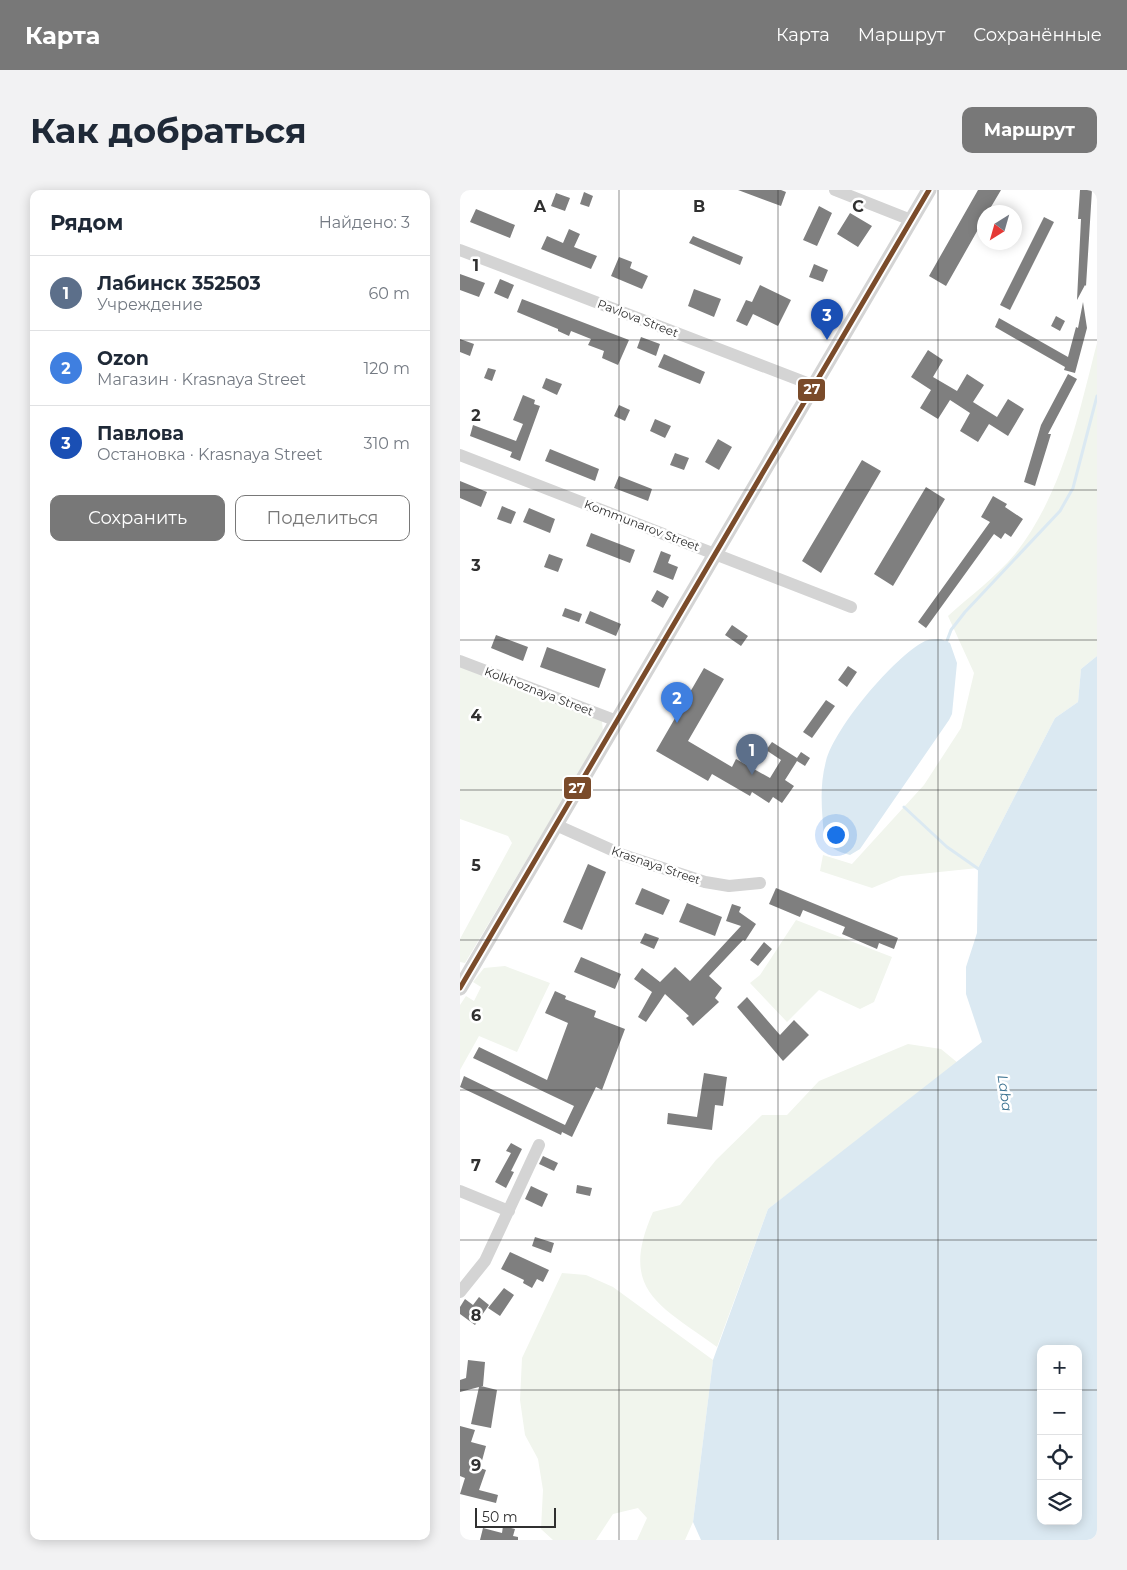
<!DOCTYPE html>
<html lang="ru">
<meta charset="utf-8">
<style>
body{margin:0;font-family:Montserrat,sans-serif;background:#f2f2f3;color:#1f2937}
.controls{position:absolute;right:15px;bottom:15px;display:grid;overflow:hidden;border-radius:10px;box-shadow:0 2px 12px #0003}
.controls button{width:45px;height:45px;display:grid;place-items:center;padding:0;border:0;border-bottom:1px solid #e0e1e3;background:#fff;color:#1f2937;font:25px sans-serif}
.compass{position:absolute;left:517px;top:15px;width:45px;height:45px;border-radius:50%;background:#fff;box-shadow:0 2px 12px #0003;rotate:217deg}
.scale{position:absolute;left:15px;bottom:12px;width:81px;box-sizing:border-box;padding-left:5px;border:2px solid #303030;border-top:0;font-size:14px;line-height:18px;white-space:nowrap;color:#303030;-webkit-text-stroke:4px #fff;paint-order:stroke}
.you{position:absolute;left:375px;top:644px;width:18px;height:18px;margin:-12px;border:4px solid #fff;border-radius:50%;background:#1a73e8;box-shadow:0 0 0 8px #1a73e833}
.badge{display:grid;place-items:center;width:32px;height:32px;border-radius:50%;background:#787878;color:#fff;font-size:16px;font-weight:700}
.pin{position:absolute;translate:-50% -41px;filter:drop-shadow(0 1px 2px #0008)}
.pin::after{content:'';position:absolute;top:26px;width:18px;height:15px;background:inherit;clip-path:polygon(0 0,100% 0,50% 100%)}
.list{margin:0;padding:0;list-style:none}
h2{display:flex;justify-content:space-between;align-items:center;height:65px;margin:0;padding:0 20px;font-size:21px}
h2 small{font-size:16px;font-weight:400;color:#747a83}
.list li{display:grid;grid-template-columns:32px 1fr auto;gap:15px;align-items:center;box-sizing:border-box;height:75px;padding:0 20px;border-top:1px solid #e0e1e3}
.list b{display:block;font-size:19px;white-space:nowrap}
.list p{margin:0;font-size:16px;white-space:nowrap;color:#747a83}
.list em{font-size:16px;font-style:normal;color:#747a83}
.actions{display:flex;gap:10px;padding:15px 20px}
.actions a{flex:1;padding:11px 0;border:1px solid #787878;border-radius:10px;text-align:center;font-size:18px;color:#787878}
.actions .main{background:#787878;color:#fff}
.icon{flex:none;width:28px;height:28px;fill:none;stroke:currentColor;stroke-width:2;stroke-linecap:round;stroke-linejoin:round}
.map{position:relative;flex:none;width:637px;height:1350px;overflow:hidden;border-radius:10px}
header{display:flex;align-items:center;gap:30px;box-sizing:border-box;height:70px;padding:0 25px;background:#787878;color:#fff}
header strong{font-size:24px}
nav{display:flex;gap:28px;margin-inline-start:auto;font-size:18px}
.intro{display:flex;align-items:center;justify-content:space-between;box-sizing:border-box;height:120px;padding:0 30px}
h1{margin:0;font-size:35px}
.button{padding:12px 22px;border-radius:10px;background:#787878;color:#fff;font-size:18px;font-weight:700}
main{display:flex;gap:30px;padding:0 30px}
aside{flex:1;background:#fff;border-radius:10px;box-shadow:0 2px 12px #0003}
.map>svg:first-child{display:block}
.green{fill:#f1f5ed}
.water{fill:#dbe9f2;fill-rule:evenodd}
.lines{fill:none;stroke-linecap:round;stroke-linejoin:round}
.stream{stroke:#dbe9f2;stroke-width:3}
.building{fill:#7f7f7f}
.minor{stroke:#d4d4d4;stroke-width:12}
.tertiary{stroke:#d4d4d4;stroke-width:15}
.bus-1-casing{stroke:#fff;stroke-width:9}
.bus-1{stroke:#7a4b2a;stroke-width:5}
.grid{fill:none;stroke:#303030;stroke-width:1;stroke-opacity:0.55}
.labels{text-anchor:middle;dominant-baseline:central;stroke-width:5;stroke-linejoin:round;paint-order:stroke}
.street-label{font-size:12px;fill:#303030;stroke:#fff}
.water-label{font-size:14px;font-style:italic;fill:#3e7492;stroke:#fff}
.grid-label{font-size:16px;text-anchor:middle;font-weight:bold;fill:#303030;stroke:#fff;stroke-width:5;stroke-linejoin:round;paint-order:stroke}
.line-badge{stroke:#fff;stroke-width:2}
.badge-label{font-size:14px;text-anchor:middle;font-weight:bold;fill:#fff}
</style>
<header>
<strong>Карта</strong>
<nav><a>Карта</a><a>Маршрут</a><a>Сохранённые</a></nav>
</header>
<div class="intro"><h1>Как добраться</h1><a class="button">Маршрут</a></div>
<main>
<aside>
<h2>Рядом<small>Найдено: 3</small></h2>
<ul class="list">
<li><span class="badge" style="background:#5c6f8a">1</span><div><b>Лабинск 352503</b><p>Учреждение</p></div><em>60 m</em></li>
<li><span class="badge" style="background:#3f7fe0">2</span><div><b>Ozon</b><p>Магазин · Krasnaya Street</p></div><em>120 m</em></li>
<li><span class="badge" style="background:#1a4fb4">3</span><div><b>Павлова</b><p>Остановка · Krasnaya Street</p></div><em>310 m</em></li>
</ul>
<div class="actions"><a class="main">Сохранить</a><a>Поделиться</a></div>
</aside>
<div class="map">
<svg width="637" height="1350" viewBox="0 0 637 1350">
<rect width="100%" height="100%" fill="#fff"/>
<path class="green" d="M637 153V466L621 479 618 512 595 528 518 678 441 686 412 698 360 681 363 665 392 674 464 595 501 538 514 483 488 426C510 406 536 387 555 364 603 303 618 226 637 153Z
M0 473 142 531 143 542 5 773 0 772V749L52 653 48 646 0 629Z
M336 730 432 767 414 812 400 819 359 800 327 832 290 793 300 785Z
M45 776 90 793 57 862 19 846 0 880V815L6 806 14 811 21 797 13 792 24 778Z
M448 854 481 859 498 873 308 1019 257 1157C200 1115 158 1101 193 1022L220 1015 256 970 302 925H327L359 891Z
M102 1083 126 1085 153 1097 253 1170 233 1332 225 1350H177L187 1328 178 1318 153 1324 136 1350H93L81 1339 83 1300 78 1269 65 1245 60 1210 62 1168Z"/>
<path class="water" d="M481 449 490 453 497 473 492 524 489 530 400 659 390 665C379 662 368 658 364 647 362 621 359 597 366 571 375 537 434 467 465 451 470 449 476 449 481 449Z
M637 466V1350H241L233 1332 253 1170 308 1019 522 852 506 804V777L517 743 518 678 595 528 618 512 621 479ZM581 1159H618V1331H581Z"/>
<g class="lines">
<path class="stream" d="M485 456 491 440 505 422 600 321 613 298 637 206
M444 617 487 657 520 680"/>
</g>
<path class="building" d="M278 0H321L326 2 321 16Z
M518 0H541L528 22H524V29L486 96 469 86Z
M620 0H632L626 96 625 95 617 110 621 29H618Z
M124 2 133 6 129 17 120 14Z
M96 3 110 8 105 21 91 16Z
M359 16 372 23 357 56 343 50Z
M16 19 55 35 50 48 10 32Z
M390 23 412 36 398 57 377 44Z
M584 27 594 32 550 120 540 115Z
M109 39 120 44 114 57 137 66 131 79 81 59 87 46 103 53Z
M233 46 283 67 280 75 229 53Z
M159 67 172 72 170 78 188 86 182 99 151 86Z
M354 74 368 80 363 92 349 87Z
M0 84 25 93 19 107 0 100Z
M40 89 54 95 48 109 34 103Z
M300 95 331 110 318 136 293 124 287 136 276 131 286 110 292 112Z
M234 99 261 109 254 127 228 116Z
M62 109 169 150 158 175 142 168 144 161 128 155 131 149 111 141 109 146 98 141V139L57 122Z
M623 112 627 138 615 183 604 180 605 177 535 137 539 128 608 167 616 137 618 138Z
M596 126 605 131 600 141 591 136Z
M181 147 200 154 196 166 177 158Z
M0 149 14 154 10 166 0 162Z
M468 160 483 170 473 187 497 201 507 184 524 195 513 212 537 227 548 209 564 219 548 246 529 234 518 252 500 241 510 223 490 210 478 229 460 218 471 200 451 187Z
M204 164 245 182 240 194 198 177Z
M28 178 36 180 32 191 24 188Z
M608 184 617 189 588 244H591L575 296 564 292 581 235Z
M86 188 102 194 97 205 82 198Z
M63 205 75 210 74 214 80 216 60 271 50 267 52 262 10 246 13 235 56 251 63 234 53 230Z
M159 215 170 220 165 231 154 226Z
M195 229 211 236 205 248 190 241Z
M258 249 272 257 259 280 245 272Z
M90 259 139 279 135 291 85 271Z
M215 263 229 268 224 280 210 275Z
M402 270 421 281 361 383 342 371Z
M159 286 192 299 188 311 154 298Z
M0 291 27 302 21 317 0 308Z
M466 297 485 309 433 396 414 384Z
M533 306 547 314 545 317 563 329 551 347 545 343 541 349 534 344 466 438 458 432 530 332 521 327Z
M42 316 56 322 51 334 37 329Z
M69 318 95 329 90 343 63 332Z
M131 343 175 360 170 373 126 356Z
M201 361 211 365 208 373 218 377 213 390 193 382Z
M89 364 103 369 98 382 84 377Z
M197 400 209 407 203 418 191 411Z
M105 418 122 424 119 432 102 426Z
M130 421 161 434 156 446 125 433Z
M272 435 288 446 281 456 265 445Z
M36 445 68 457 63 471 31 458Z
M87 457 146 479 139 498 80 477Z
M388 476 397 482 387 497 378 490Z
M244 478 264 489 228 551 272 577 276 569 310 588 321 570 306 560 312 552 337 568 341 562 350 568 345 576 337 571 325 590 334 596 322 613 313 607 309 613 292 602 290 606 252 584 248 591 196 561Z
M366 510 375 516 352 548 343 542Z
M128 674 146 682 122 740 103 732Z
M182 698 210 710 203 725 175 714Z
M316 698 438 748 434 759 419 753 417 759 382 744 385 737 343 720 340 727 309 714Z
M227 713 262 727 255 746 219 732Z
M272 714 281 717 279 722 296 734 285 751 283 750 249 786 262 798 255 808 259 812 233 836 226 828 229 826 205 804 186 832 178 827 192 802 174 789 182 778 200 792 215 777 230 791 281 736 266 731Z
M185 743 199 748 194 759 180 753Z
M304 752 312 759 298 776 290 770Z
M121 767 161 784 155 799 114 782Z
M95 801 106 806 105 809 136 821 134 827 165 839 142 900 136 897 112 947 102 942 101 945 0 897 4 886 105 935 114 916 13 868 19 857 87 890 108 833 85 823Z
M287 807 320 845 334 830 349 845 323 871 277 817Z
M244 883 267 887 263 916 255 915 252 940 207 934 208 923 237 927Z
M51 953 62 959 51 981 54 982 46 998 35 992 51 963 46 961Z
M83 966 98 973 94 981 79 974Z
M117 995 132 998 130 1006 116 1003Z
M71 996 88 1004 82 1017 65 1009Z
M75 1047 94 1053 91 1063 72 1056Z
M50 1062 89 1080 83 1092 77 1089 72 1098 63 1093 64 1090 41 1079Z
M44 1098 54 1105 40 1126 28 1118Z
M19 1107 29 1115 15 1135 0 1124V1117L5 1109 13 1115Z
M8 1170 25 1172 23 1196H21L37 1200 31 1238 11 1234 19 1197 0 1202V1190L6 1188Z
M0 1236 15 1240 11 1252 26 1256 20 1278 26 1280 19 1300 38 1305 36 1313 0 1304 5 1288 0 1286Z
M43 1336 55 1339 53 1346 58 1347V1350H20L23 1338 42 1343Z"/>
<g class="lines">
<path class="minor" d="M375 0 451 30
M0 60 355 196
M0 265 391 417
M0 471 157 531
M96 635 163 665 245 692 269 696 300 693
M0 1001 49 1021
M0 1102 25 1071 79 955"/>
<path class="tertiary" d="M0 798 469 0"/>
<defs>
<path id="bus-1" d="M0 798 469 0"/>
</defs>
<use href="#bus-1" class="bus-1-casing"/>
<use href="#bus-1" class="bus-1"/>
</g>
<path class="grid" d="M159 0V1350M318 0V1350M478 0V1350M0 150H637M0 300H637M0 450H637M0 600H637M0 750H637M0 900H637M0 1050H637M0 1200H581M618 1200H637"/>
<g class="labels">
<g class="street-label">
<text transform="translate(178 128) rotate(21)">Pavlova Street</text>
<text transform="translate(182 335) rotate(21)">Kommunarov Street</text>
<text transform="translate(79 501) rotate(21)">Kolkhoznaya Street</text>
<text transform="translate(196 675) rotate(19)">Krasnaya Street</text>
</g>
<g class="water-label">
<text transform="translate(545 903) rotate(82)">Laba</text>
</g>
</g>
<g class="grid-label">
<text x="80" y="22">A</text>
<text x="239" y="22">B</text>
<text x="398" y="22">C</text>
<text x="16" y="81">1</text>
<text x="16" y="231">2</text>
<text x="16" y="381">3</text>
<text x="16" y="531">4</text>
<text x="16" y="681">5</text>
<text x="16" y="831">6</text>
<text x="16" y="981">7</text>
<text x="16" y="1131">8</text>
<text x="16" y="1281">9</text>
</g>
<g class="line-badge">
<rect x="337" y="188" width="29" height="24" rx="5" fill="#7a4b2a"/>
<rect x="103" y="586" width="29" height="24" rx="5" fill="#7a4b2a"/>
</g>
<g class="badge-label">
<text x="352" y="204">27</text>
<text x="117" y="603">27</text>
</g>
</svg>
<div class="controls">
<button>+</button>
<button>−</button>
<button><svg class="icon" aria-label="locate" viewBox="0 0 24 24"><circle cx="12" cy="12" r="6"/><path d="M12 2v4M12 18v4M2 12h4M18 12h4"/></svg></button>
<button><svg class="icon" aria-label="layers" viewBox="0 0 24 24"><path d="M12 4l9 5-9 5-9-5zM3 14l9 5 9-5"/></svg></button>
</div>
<svg class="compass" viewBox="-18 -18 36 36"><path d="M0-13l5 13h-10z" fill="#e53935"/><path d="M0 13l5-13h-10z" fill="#747a83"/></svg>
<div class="scale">50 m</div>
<div class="you"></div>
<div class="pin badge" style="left:292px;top:585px;background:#5c6f8a">1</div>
<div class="pin badge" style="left:217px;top:533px;background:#3f7fe0">2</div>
<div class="pin badge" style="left:367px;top:150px;background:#1a4fb4">3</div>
</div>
</main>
